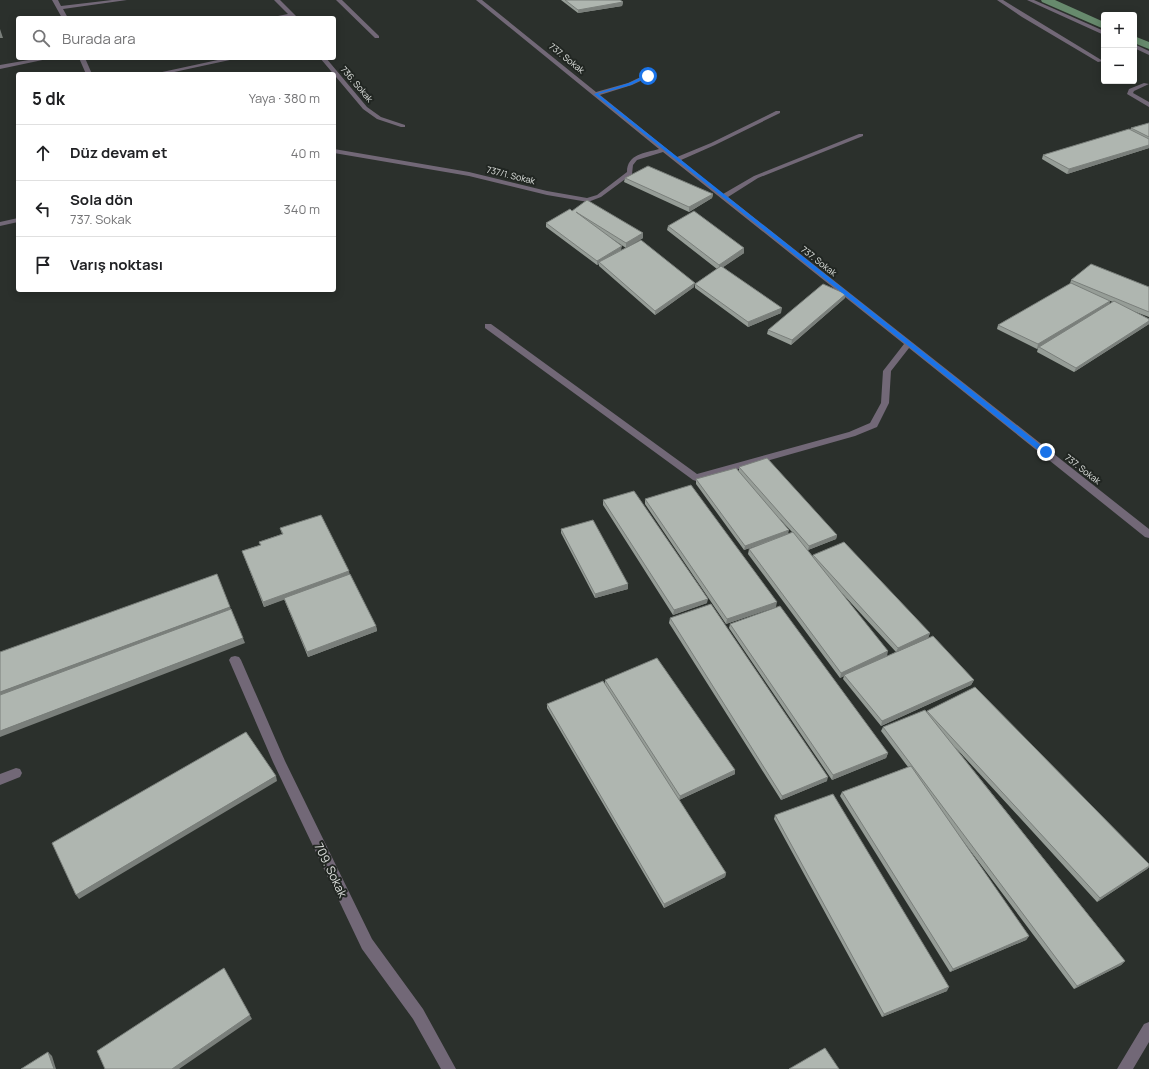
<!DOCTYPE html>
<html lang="tr">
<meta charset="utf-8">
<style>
body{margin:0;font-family:Manrope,sans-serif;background:#f2f2f2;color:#202124}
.controls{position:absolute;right:12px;top:12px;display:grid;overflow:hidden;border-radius:4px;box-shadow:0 2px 10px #0003}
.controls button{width:36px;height:36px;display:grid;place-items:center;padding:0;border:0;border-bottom:1px solid #e0e0e0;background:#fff;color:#202124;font:20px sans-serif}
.stop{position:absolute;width:12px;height:12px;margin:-9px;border:3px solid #1a73e8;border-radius:50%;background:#fff}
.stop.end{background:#1a73e8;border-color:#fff;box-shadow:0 1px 4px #0008}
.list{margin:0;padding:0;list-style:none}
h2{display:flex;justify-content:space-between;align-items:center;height:52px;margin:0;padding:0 16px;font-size:17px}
h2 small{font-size:13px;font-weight:400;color:#757577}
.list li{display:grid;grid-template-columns:26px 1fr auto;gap:12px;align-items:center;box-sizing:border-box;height:56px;padding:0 16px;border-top:1px solid #e0e0e0}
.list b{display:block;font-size:15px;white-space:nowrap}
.list p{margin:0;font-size:13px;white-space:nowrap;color:#757577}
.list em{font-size:13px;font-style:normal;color:#757577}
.icon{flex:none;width:22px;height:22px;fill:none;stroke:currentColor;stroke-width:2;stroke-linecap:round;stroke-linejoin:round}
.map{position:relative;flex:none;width:1149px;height:1069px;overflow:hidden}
.search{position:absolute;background:#fff;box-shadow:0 2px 10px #0003;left:16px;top:16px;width:320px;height:44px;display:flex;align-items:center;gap:10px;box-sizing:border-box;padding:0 14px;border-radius:4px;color:#757577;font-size:15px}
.panel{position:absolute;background:#fff;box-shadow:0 2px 10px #0003;left:16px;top:72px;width:320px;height:220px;border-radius:4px}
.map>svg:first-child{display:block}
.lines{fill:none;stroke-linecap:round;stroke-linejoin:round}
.canal{fill:#678a6d;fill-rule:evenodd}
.minor{fill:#726877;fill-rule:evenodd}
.wall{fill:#969d97;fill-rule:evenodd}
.shaded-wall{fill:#7a7f7b}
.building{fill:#afb6b0;stroke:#7a7f7b}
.route{fill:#1a73e8}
.labels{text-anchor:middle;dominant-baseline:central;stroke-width:4;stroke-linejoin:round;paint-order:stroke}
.far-street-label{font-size:9px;fill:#dde0dd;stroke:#212622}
.near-street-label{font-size:12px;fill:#dde0dd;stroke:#212622}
</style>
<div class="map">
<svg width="1149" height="1069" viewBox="0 0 1149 1069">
<rect width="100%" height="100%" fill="#2b302c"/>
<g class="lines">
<path class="canal" d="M1041 0H1055L1104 22V29L1042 2Z
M1134 36 1149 42V49L1134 43Z"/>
<path class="minor" d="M52 0H58L61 6 112 0H127L63 9 68 18H62Z
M274 0H280L298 18 291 17 268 18 288 14Z
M336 0H342L379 36V38H375Z
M476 0H482L596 92 628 83 645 75H649V77L632 85 600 95 677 157 711 143 776 111H780V113L715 145 681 160 723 194 754 176 859 134H863V136L758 178 728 197 1149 529V538L1145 537 909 348 891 371 889 403 877 427 855 436 696 481 693 480 485 328V324H491L697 474 849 432 870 423 881 403 883 371 904 344 663 152 637 160 633 165 632 174 601 197 588 202 547 195 469 176 334 153V149L469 172 547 191 587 198 597 195 627 172C627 154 645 153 659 149Z
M997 0H1003L1103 61 1098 62 1022 17Z
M1027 0H1034L1104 31V35Z
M1134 44 1149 51V55L1134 48Z
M40 58H52L0 69V65Z
M79 58H85L92 74H86Z
M227 58H239L165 74H153Z
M320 58H326L367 107 381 117 405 125V127H401L377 119 363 109Z
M1144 83 1149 84 1134 91 1133 93 1149 102V107L1127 94 1129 89Z
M18 218V222L0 226V222Z
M235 656 239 657 241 660 285 761 372 939 423 1009 456 1069H441L413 1019 362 949 273 762 229 660 231 657Z
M16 768 20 769 22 773 20 777 0 785V774Z
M1149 1022V1042L1133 1069H1117L1144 1024Z"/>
</g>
<path class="wall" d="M561 0H620L623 2 622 6 578 13Z
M1149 123V148L1067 174 1042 159 1043 155 1130 130 1131 128Z
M625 178 713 194 712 198 689 212 624 182Z
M572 211 643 238 627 247 694 287 655 315 599 266V264L597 265 546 227V223ZM611 238 626 248 621 250Z
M668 226 744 253 723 267 781 313 748 327 695 288V284L717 269 667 230Z
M1071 280 1149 287V317L1133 311 1149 324 1074 372 1037 352 1038 348 1037 349 997 329 998 325 1070 284ZM1110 301 1113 302 1109 305Z
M845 298 791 345 767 334 768 330Z
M739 467 837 535 836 539 808 550 812 556 813 555 930 633 928 638 896 652 974 680 971 685 881 726 843 679 844 676 840 678 748 554 749 549 768 542 744 550 696 484V479L739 471ZM780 519 792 532 788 534ZM841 592 896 652 872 663 887 656Z
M645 499 776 607 726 624 645 504Z
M603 500 707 603 673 615 603 505Z
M280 528 349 575 376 626 377 631 308 657 284 599 264 607 242 551 260 545 259 542 282 534Z
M561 529 628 589 595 598 561 533Z
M670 618 827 781 781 800 669 623Z
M730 624 888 753 886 758 832 780 729 628Z
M605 680 735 770V774L679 800 726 873 725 877 664 908 547 708V704L605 684Z
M927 711 1149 864V867L1147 869 1097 902 955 747 1125 961 1121 965 1074 989 954 829 1029 936 1026 940 950 972 840 796 842 792 908 767 881 731 883 727 927 712Z
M775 815 947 991 882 1017 774 819Z"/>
<path class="shaded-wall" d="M623 2 622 6 578 13V10Z
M0 29 3 38H0Z
M1149 145V148L1067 174 1069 169Z
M713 194 712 198 689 212V207Z
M643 233V238L626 248V243Z
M622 246 621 250 599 262V264L597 265V261Z
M744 248V253L719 270V265Z
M695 283 694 287 655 315V311Z
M846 294 845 298 791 345 792 340Z
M1110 301 1108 305 1037 349 1038 344Z
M782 308 781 313 748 327V322Z
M1149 321V324L1074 372 1076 368Z
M789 530 788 534 744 550 745 546Z
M837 535 836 539 808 550 809 546Z
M349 571 350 576 264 607 263 602Z
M628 584V589L595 598V594Z
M708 599 707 603 673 615 674 610Z
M777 602 776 607 726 624 727 619Z
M230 607 232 611 0 697V692Z
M376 626 377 631 308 657 307 652Z
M930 633 928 638 896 652 898 648Z
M243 638 245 643 0 737V731Z
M888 651 887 656 840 678 841 673Z
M974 680 971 685 881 726 882 721Z
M888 753 886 758 832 780 833 775Z
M735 770V774L679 800 680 796Z
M276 776 277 781 79 899 76 895Z
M828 777 827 781 781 800 782 796Z
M1149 866 1147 869 1097 902 1100 898Z
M726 873 725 877 664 908V904Z
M1029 936 1026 940 950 972 953 969Z
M1125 961 1121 965 1074 989 1077 986Z
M224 968 252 1019 179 1069H172Z
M949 987 947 991 882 1017 884 1014Z
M48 1052 52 1056 56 1069H54Z"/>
<path class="building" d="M565 0H620L623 2 578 10Z
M1149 123V137L1131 128Z
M1129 129 1149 139V145L1069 169 1043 155Z
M648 166 713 194 689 207 625 178Z
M587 200 643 233 626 243 576 212 622 246 597 261 546 223 570 209 572 211Z
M694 211 744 248 719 265 668 226Z
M641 240 695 283 655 311 599 262Z
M1091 264 1149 287V312L1071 280Z
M721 266 782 308 748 322 695 284Z
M1071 283 1110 301 1038 344 998 325Z
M823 284 846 294 792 340 768 330Z
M1114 301 1149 319V321L1076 368 1039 347Z
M767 458 837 535 809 546 739 467Z
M736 468 789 530 745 546 696 479Z
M691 485 777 602 727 619 645 499Z
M634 491 708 599 674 610 603 500Z
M321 515 349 571 263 602 242 551 261 545 259 542 283 534 280 528Z
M593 520 628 584 595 594 561 529Z
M793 532 888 651 841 673 749 549Z
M844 542 930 633 898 648 813 555Z
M217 574 230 607 0 692V652Z
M350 574 376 626 307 652 284 598Z
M711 604 828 777 782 796 670 618Z
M780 606 888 753 833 775 730 624Z
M231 609 243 638 0 731V695Z
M933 636 974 680 882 721 844 675Z
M657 658 735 770 680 796 605 680Z
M603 681 726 873 664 904 547 704Z
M975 687 1149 864V866L1100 898 927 711Z
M925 710 1125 961 1077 986 883 727Z
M246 732 276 776 76 895 52 843Z
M911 766 1029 936 953 969 842 792Z
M833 794 949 987 884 1014 775 815Z
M224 968 250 1015 172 1069H105L97 1051Z
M825 1048 839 1069H789Z
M48 1052 54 1069H21Z"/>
<path class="route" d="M646 75 649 76 631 85 598 94 1048 451V454H1043L594 94 629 83Z"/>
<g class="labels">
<g class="far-street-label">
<text transform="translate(567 58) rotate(39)">737. Sokak</text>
<text transform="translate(357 84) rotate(49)">736. Sokak</text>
<text transform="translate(511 175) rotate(14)">737/1. Sokak</text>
<text transform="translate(819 261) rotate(38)">737. Sokak</text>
<text transform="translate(1083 469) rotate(38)">737. Sokak</text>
</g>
<g class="near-street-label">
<text transform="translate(331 870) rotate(64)">709. Sokak</text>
</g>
</g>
</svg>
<div class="controls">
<button>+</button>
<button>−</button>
</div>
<div class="stop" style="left:648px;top:76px"></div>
<div class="stop end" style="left:1046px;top:452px"></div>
<div class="search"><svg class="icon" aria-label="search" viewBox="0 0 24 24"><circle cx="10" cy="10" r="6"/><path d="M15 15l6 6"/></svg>Burada ara</div>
<section class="panel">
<h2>5 dk<small>Yaya · 380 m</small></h2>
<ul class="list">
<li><svg class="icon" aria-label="ahead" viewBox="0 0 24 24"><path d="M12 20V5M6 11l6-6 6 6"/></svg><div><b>Düz devam et</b></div><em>40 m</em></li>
<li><svg class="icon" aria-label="left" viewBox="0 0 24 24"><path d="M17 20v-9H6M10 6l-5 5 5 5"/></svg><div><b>Sola dön</b><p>737. Sokak</p></div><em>340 m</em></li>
<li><svg class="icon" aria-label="arrive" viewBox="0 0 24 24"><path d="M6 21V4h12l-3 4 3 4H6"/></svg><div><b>Varış noktası</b></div></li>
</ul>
</section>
</div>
